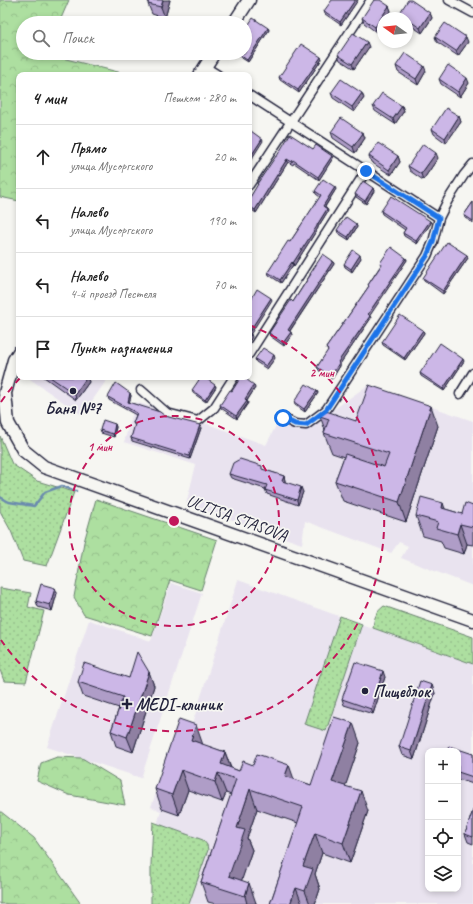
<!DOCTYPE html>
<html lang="ru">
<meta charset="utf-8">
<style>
body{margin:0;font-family:Caveat,sans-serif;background:#f2f2f2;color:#222}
.controls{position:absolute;right:12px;bottom:12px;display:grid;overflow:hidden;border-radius:8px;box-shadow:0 2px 6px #0003}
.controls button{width:36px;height:36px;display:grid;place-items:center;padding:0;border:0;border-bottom:1px solid #e0e0e0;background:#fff;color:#222;font:20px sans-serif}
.compass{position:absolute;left:377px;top:12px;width:36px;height:36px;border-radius:50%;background:#fff;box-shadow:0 2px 6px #0003;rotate:285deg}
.stop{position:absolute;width:12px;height:12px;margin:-9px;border:3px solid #1a73e8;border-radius:50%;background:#fff}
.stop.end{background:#1a73e8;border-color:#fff;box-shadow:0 1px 4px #0008}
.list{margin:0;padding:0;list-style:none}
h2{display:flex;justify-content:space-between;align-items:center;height:52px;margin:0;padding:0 16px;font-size:17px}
h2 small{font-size:13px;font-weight:400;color:#767676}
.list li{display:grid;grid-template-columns:26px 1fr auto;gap:12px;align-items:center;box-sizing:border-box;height:64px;padding:0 16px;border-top:1px solid #e0e0e0}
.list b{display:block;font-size:15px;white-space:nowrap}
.list p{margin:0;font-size:13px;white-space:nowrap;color:#767676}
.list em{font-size:13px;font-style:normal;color:#767676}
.icon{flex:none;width:22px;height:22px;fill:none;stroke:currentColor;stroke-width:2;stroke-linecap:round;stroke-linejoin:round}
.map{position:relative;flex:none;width:473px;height:904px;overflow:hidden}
.search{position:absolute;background:#fff;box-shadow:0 2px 6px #0003;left:16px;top:16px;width:236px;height:44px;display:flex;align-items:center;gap:10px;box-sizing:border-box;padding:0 14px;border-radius:22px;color:#767676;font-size:15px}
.panel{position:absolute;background:#fff;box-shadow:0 2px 6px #0003;left:16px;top:72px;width:236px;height:308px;border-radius:8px}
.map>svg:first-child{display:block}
.built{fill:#e9e3ef;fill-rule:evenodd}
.grass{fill:url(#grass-dots);stroke:#68806e}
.forest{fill:url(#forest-crowns);stroke:#68806e}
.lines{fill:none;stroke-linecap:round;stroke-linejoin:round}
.stream{stroke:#6b8bae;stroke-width:2.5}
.street-casing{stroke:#22223b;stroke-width:11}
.primary-casing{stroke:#22223b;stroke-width:15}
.street{stroke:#f6f6f2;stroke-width:8}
.primary{stroke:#f6f6f2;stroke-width:12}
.wall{fill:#af9dc7;stroke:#22223b}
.shaded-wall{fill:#8f80a2;stroke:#22223b}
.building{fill:#ccb7e7;stroke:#22223b}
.route{stroke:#1a73e8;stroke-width:5}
.ring{fill:none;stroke:#c2185b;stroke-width:2;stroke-dasharray:7 5}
.poi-dot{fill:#22223b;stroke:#f6f6f2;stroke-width:1.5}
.labels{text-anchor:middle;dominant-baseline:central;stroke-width:3.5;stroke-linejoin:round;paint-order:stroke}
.poi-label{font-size:17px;font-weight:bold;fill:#22223b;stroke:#f6f6f2;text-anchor:start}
.street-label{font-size:17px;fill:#22223b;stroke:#f6f6f2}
.centre{fill:#c2185b;stroke:#f6f6f2;stroke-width:2}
.ring-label{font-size:12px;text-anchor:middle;font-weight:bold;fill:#c2185b;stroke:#f6f6f2;stroke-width:3.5;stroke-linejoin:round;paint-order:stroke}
</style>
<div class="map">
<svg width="473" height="904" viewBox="0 0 473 904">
<defs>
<pattern id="grass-dots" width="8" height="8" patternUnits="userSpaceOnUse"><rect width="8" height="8" fill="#addfa0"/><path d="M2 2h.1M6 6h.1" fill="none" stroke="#95bf8b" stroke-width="1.8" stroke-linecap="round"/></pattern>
<pattern id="forest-crowns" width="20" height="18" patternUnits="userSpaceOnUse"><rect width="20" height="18" fill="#addfa0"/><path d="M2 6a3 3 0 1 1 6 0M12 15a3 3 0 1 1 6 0" fill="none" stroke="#95bf8b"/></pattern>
</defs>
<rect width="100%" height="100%" fill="#f6f6f2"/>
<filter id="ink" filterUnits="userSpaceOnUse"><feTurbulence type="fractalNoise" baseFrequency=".025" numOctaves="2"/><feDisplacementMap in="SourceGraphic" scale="8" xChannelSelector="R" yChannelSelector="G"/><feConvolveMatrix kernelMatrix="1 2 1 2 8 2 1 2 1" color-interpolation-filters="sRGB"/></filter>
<g filter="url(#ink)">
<path class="built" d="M27 377H100L106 381 82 415Z
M368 385 473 421V586L401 558 408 546 399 542 391 553 305 521 302 544 186 504 196 465 124 442 136 402 210 425 266 445 279 420 305 430Z
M238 580 473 664V904H156V829L161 811 151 807 177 734 188 737ZM428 751H458V889H428Z
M171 583 202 593 141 778 47 747 89 620 151 641Z"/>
<path class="grass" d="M0 436 12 464 37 481 74 492 47 566 23 561 11 531 0 511Z
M0 588 31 593 28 607 44 611 26 682 4 681 0 670Z
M384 606 473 637V664L373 628C374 618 376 612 384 606Z
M340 616 362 624 326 731 304 724Z
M153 822 203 840 207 845 208 850 189 904H151V865Z"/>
<path class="forest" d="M0 0H69L59 23H23V53H46V54L130 75H19V201L0 197Z
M96 499 217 540 201 590 170 580 152 636 84 615 74 597 84 542Z
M57 757 82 758 120 781 125 805 69 795 37 781 41 763Z
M0 811 34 838 81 904H0Z"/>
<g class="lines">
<path class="stream" d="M0 497 9 502 34 506 45 492 62 486 76 491"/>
<defs>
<path id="street" d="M449 0 473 13
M205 67 218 75
M249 95 439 218
M249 185 371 0
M249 354 366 171
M141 390 167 413 198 421 214 408 234 377
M460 394 473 373
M283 418 295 424 306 425 326 410 427 256 433 242 439 218 448 200 464 175 473 164"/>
<path id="primary" d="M234 23 249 0
M200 75 214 53
M19 352 14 360 5 393 8 423 23 450 44 467 473 620"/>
</defs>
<use href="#street" class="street-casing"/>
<use href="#primary" class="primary-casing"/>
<use href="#street" class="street"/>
<use href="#primary" class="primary"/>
</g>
<path class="wall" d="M170 0 165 18 152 14 148 4Z
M358 0 341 25 325 14 324 11Z
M389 6 391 11 386 18H383V22L376 32 364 23 362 18Z
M430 13 432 18 422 33 407 23V18H401L399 14Z
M268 28 269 30 248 62 234 53H245Z
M435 37 468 42 458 56 437 42Z
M369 47 354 69 340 60 338 55Z
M321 57 322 59 299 93 280 80 279 77Z
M396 66 426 71 418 85 398 72Z
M439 79 469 83 460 97 441 84Z
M331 93 364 98 354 112 333 98Z
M373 106H402L404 111 395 124 375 111Z
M459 116 461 122 446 143 434 134 432 129Z
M331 132 363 133 365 138 355 153 333 138Z
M313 149 333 158 319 180 294 163 293 165 288 162 256 213 249 208V199L258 185 257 184 277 156Z
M369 156H398L400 162 391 175 371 162Z
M438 158 423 180 410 171 408 166Z
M373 188 374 191 366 204 356 197 355 194Z
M336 189 325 207 327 209 328 211 318 227V228L294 266 293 265 281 283 269 275 268 272 290 242 320 197 316 194 315 191Z
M473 202V223L465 218 464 215Z
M381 211 430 221 431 223 417 244 404 236 403 233 405 230 382 214Z
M356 224 357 227 349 240 338 233 337 230Z
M467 255 468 258 443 294 424 280 423 278Z
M361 258 352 272 345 267 344 264Z
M406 258 407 260 369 315 371 318 340 364V366L332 379 318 370 317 367 328 351 326 348 369 286 368 285 381 265 380 263Z
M333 261 334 264 290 331 292 335 284 346 270 336 269 333 293 302 310 275V274Z
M423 330 424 333 405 360 383 345 382 342Z
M275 358 267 369 256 362 255 359Z
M464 361 444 391 421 376 420 373Z
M44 377H87L89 382 76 400Z
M215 385 216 387 206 402 193 393 192 390Z
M255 388 247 401 248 403 237 419 221 408 220 405 232 391Z
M317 391 318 393 305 412 295 405 294 402Z
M130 393 131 396 129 402 165 416 201 428 190 459 132 441 131 438 135 426 133 423 136 415 109 400 108 397Z
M320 416 356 421 438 426 406 522 343 501 335 481 344 457 332 453 324 433 325 430Z
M115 424 116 427 114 437 101 433 100 430Z
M264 470 284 476 285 481V482L303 492 298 505 267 494 265 489 231 478 229 474Z
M473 506V545L467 544 464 554 444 548 441 541 423 536 416 516 445 509 462 514Z
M55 588 57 593 52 611 38 607 36 601Z
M149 672 154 686 133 752 116 746 111 731 119 708 83 696 78 682 129 678Z
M385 677 373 714 344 705 342 699Z
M435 693 414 759 402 755 399 747Z
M360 743 345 786 368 811 350 863 322 853 315 874 320 889 315 904H270L298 823 257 809 247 838 252 850 241 881 256 903V904H216L208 902 201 882 231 795 226 793 222 802 188 790 179 815 162 809 155 789 203 745 225 752 231 768 239 771 294 779 311 785Z
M458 751 473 754V784L458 779Z
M473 810V844L468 842 465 834Z"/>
<path class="shaded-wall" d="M163 0H170L165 18 161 7Z
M355 0H358L341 25 340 22Z
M389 6 391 11 386 18H383V22L376 32 375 27Z
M430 13 432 18 422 33 420 28Z
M268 28 269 30 248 62 247 60Z
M466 37 468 42 458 56 456 51Z
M367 42 369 47 354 69 352 64Z
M321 57 322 59 299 93 298 90Z
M424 66 426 71 418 85 416 79Z
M467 78 469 83 460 97 458 92Z
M362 93 364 98 354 112 352 107Z
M402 106 404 111 395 124 393 119Z
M459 116 461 122 446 143 445 138Z
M363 133 365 138 355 153 353 147Z
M262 139 263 141 249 163V159Z
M436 153 438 158 423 180 421 174Z
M332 156 333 158 319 180 318 177Z
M398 156 400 162 391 175 389 170Z
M287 159 288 162 256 213 255 210Z
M335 187 336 189 324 208 323 206Z
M373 188 374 191 366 204 365 201Z
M327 209 328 211 318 227V228L294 266 293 263Z
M430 221 431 223 417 244 416 241Z
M356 224 357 227 349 240 348 237Z
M360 255 361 258 352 272 351 269Z
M467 255 468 258 443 294V291Z
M406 258 407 260 369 317 368 314Z
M333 261 334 264 289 332 288 330Z
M292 262 293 265 281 283 280 280Z
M271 298 272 300 250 335 249 332Z
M370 316 371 318 340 364V366L332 379 331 376 338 362Z
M423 330 424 333 405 360 404 358Z
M291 332 292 335 284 346 283 343Z
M251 334 252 337 249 342V337Z
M274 355 275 358 267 369 266 366Z
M463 359 464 361 444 391 443 389Z
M87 377 89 382 76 400 75 394Z
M215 385 216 387 206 402 205 400Z
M254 385 255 388 246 402 245 399Z
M317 391 318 393 305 412 304 409Z
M130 393 131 396 129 404 128 402Z
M247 401 248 403 237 419 236 416Z
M431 406 438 426 406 522 399 502Z
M115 424 116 427 114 437 113 434Z
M200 425 201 428 190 459 189 456Z
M284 476 285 481 284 486 282 481Z
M301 487 303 492 298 505 297 500Z
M443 503 450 523 442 508Z
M460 524 467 544 464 554 457 534Z
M55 588 57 593 52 611 50 605Z
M383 671 385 677 373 714 371 709Z
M149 672 154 686 133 752 127 737Z
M432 685 435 693 414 759 411 751Z
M353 723 360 743 340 802 332 782Z
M196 725 203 745 191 740Z
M225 752 232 772 221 764Z
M289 765 296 785 285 776Z
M181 770 188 790 179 815 172 795Z
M218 773 226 793 222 802 215 782Z
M250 789 257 809 247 838 252 850 237 894 229 876 237 828Z
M361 791 368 811 350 863 343 843Z
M315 833 322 853 315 874 320 889 315 904H310L305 891 303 866Z
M249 883 256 903V904H247L245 896Z
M296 888 302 904H290Z"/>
<path class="building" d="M149 0H163L161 7 148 4Z
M332 0H355L340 22 324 11Z
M374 0H380L389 6 375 27 362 18Z
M408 0H411L430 13 420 28 407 19V18H406L399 14Z
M253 18 268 28 247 60 237 53H245V30Z
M445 23 466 37 456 51 435 37Z
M353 33 367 42 352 64 338 55Z
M301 44 321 57 298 90 279 77Z
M405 53 424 66 416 79 396 66Z
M448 65 467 78 458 92 439 79Z
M341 79 362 93 352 107 331 93Z
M382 93 402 106 393 119 373 106Z
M446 108 459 116 445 138 432 129Z
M341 118 363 133 353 147 331 132Z
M251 131 262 139 249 159V134Z
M290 134 313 149 316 145 332 156 318 177 293 160 292 162 287 159 255 210 249 206V199L258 184H257L276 156H277Z
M378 143 398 156 389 170 369 156Z
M423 144 436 153 421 174 408 166Z
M323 179 335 187 323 206 327 209 317 225V226L293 263 292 262 280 280 268 272 288 241 290 242 321 195 315 191Z
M363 181 373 188 365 201 355 194Z
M391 196 430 221 416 241 403 233 406 228 381 211Z
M473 202V221L464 215Z
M346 217 356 224 348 237 337 230Z
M447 242 467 255 443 291 423 278Z
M391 247 406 258 368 314 370 316 338 362 339 363 331 376 317 367 328 350 326 348 369 286 368 285 382 264 380 263Z
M353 250 360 255 351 269 344 264Z
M323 254 333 261 288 330 291 332 283 343 269 333 291 300 293 302 311 274H310Z
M257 289 271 298 249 332V303Z
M400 315 423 330 404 358 382 342Z
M249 333 251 334 249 337Z
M440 343 463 359 443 389 420 373Z
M263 348 274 355 266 366 255 359Z
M50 377H87L75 394Z
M201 377H204L215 385 205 400 192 390Z
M241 377H243L254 385 245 399 247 401 236 416 220 405 230 390 232 391Z
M116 383 130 393 128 402 160 412 165 416 200 425 189 456 131 438 135 424 133 423 137 413 108 397Z
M306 384 317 391 304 409 294 402Z
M369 385 431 406 399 502 335 481 345 454 384 467 389 454 324 433 329 419 320 416 323 410 356 421Z
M103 420 115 424 113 434 100 430Z
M240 459 262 466V469L284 476 282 481 301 487 297 500 265 490 267 485 229 474 233 463Z
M421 497 443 503 442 508 462 514 465 503 473 506V527L460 524 457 534 436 528 438 522 416 516Z
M41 584 55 588 50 605 36 601Z
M137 652 149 672 127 737 111 731 123 697 78 682 84 663 129 678Z
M355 662 383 671 371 709 342 699Z
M420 681 432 685 411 751 399 747Z
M334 717 353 723 332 782 361 791 343 843 315 833 303 866 313 869 305 891 296 888 290 904H270L303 807 250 789 237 828 245 830 229 876 249 883 245 896 201 882 236 779 218 773 215 782 181 770 172 795 155 789 179 719 196 725 191 740 225 752 221 764 239 771 243 761 253 765 257 754 289 765 285 776 311 785Z
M449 746 473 754V777L458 772V751H447Z
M473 810V837L465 834Z"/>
</g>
<g class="lines" filter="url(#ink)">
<path class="route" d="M283 418 295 424 306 425 326 410 427 256 433 242 439 218 366 171"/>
</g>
<g class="ring">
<circle cx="174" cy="521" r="105"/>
<path d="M1 402A210 210 0 0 1 20 378M249 325A210 210 0 1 1 1 640"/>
</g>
<g class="poi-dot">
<circle cx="73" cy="391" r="4"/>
<circle cx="365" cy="691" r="4"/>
<path d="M125 698h4v4h4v4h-4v4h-4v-4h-4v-4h4z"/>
</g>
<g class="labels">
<g class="poi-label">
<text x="73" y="408" text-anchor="middle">Баня №7</text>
<text x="373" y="691">Пищеблок</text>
<text x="136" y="704">MEDI-клиник</text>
</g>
<g class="street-label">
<text transform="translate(237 518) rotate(20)">ULITSA STASOVA</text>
</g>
</g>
<circle cx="174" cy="521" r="6" class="centre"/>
<g class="ring-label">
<text x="322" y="377">2 мин</text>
<text x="100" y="451">1 мин</text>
</g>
</svg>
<div class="controls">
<button>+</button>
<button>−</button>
<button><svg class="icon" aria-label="locate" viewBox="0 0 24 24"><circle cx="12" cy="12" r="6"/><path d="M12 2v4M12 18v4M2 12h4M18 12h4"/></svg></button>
<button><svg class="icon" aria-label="layers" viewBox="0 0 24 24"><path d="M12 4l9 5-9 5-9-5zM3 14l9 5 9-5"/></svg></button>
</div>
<svg class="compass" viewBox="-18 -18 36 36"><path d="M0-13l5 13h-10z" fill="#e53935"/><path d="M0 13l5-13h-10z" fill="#767676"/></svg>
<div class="stop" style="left:283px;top:418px"></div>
<div class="stop end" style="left:366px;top:171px"></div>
<div class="search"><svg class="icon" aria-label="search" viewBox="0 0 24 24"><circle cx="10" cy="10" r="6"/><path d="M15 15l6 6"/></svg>Поиск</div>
<section class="panel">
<h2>4 мин<small>Пешком · 280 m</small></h2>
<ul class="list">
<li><svg class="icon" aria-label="ahead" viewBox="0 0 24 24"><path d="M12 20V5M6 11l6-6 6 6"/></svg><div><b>Прямо</b><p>улица Мусоргского</p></div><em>20 m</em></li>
<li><svg class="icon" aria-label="left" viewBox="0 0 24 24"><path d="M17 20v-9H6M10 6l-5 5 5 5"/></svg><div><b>Налево</b><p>улица Мусоргского</p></div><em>190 m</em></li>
<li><svg class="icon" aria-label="left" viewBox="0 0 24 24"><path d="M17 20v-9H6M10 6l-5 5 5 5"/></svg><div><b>Налево</b><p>4-й проезд Пестеля</p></div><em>70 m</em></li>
<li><svg class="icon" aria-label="arrive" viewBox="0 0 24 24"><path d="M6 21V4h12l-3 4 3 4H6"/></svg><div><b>Пункт назначения</b></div></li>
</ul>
</section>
</div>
